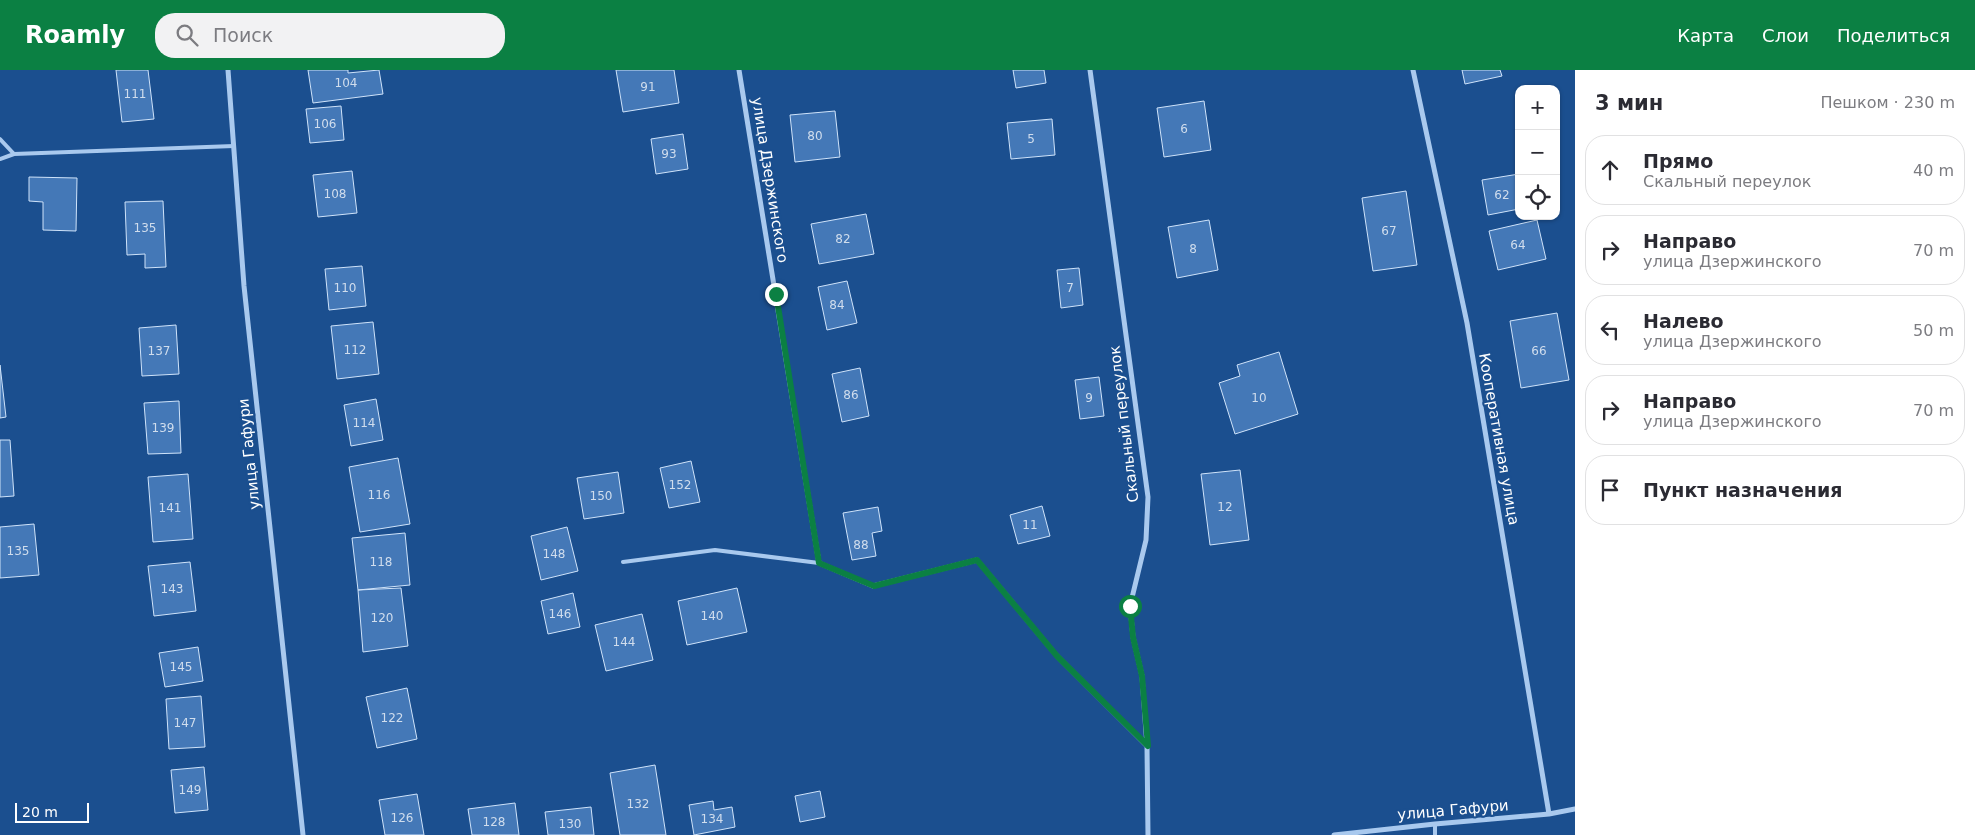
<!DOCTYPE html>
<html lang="ru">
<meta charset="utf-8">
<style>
body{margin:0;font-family:"DejaVu Sans",sans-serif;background:#f2f2f3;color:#2b2b33}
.controls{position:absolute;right:15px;top:15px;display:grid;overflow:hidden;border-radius:10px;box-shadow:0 1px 4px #0004}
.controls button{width:45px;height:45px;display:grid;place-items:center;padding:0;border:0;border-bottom:1px solid #e1e1e2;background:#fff;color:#2b2b33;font:25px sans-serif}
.scale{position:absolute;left:15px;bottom:12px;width:74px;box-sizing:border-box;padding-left:5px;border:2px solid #fff;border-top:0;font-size:14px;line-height:18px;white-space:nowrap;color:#fff;-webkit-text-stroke:4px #1b4f8f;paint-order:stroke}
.stop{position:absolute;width:15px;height:15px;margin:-11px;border:4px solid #0b8043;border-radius:50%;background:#fff}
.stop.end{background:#0b8043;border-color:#fff;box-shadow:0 1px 5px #0008}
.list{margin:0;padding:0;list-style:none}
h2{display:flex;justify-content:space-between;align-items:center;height:65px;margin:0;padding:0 20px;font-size:21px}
h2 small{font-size:16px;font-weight:400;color:#7c7c81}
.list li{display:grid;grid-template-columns:32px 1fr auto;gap:15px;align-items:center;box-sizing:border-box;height:70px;margin:0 10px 10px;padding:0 10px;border:1px solid #e1e1e2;border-radius:20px}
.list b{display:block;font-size:19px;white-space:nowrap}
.list p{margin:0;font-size:16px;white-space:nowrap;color:#7c7c81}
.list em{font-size:16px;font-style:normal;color:#7c7c81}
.icon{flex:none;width:28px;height:28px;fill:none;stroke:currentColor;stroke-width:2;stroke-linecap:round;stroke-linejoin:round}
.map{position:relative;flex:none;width:1575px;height:765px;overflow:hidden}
header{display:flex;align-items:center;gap:30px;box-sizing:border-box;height:70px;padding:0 25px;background:#0b8043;color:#fff}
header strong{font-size:24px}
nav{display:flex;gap:28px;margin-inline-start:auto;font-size:18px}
.search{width:350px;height:45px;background:#f2f2f3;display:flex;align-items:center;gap:12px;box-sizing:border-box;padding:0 18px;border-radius:20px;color:#7c7c81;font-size:19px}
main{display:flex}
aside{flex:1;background:#fff}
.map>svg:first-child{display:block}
.building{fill:#4478b7;stroke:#cfe3fa}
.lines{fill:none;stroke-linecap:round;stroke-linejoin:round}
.service{stroke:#a9c9ee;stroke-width:4}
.minor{stroke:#a9c9ee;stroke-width:5}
.route{stroke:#0b8043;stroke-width:6}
.labels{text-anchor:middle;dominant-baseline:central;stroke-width:4.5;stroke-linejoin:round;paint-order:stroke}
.number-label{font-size:12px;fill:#d0dded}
.street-label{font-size:15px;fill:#fff;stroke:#1b4f8f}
</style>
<header>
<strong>Roamly</strong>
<div class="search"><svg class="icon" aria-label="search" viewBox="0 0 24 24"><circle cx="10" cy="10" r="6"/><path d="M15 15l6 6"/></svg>Поиск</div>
<nav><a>Карта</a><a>Слои</a><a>Поделиться</a></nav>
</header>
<main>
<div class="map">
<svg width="1575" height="765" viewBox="0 0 1575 765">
<rect width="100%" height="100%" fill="#1b4f8f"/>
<path class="building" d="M116 0H148L154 49 122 52Z
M308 0H348V3L379 0 383 24 313 33Z
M616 0H674L679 33 623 42Z
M1013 0H1044L1046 13 1016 18Z
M1462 0H1500L1502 6 1465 14Z
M1204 31 1211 80 1164 87 1157 38Z
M341 36 344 70 310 73 306 39Z
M835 41 840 87 795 92 790 45Z
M1052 49 1055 85 1011 89 1007 53Z
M683 64 688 99 656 104 651 69Z
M352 101 357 143 318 147 313 105Z
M1519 104V139L1488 145 1482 110Z
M29 107 77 108 76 161 43 160V132L29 131Z
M1406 121 1417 195 1373 201 1362 128Z
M163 131 166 197 145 198V184L127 185 125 132Z
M866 144 874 184 819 194 811 154Z
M1209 150 1218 200 1177 208 1168 157Z
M1537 150 1546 189 1498 200 1489 161Z
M362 196 366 236 329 240 325 199Z
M1079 198 1083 235 1061 238 1057 200Z
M847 211 857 253 827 260 818 217Z
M1557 243 1569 310 1521 318 1510 251Z
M373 252 379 304 337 309 331 256Z
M176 255 179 304 142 306 139 258Z
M1279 282 1298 344 1235 364 1219 313 1240 306 1237 295Z
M0 295 6 347 0 348Z
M860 298 869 346 842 352 832 304Z
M1099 307 1104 346 1080 349 1075 310Z
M376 329 383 370 351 376 344 335Z
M179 331 181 383 148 384 144 333Z
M0 370H10L14 426 0 427Z
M398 388 410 454 360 462 349 397Z
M691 391 700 432 669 438 660 398Z
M1240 400 1249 470 1210 475 1201 404Z
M618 402 624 443 584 449 577 408Z
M188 404 193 469 153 472 148 407Z
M1042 436 1050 466 1018 474 1010 445Z
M878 437 882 461 872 463 876 486 852 490 843 443Z
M34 454 39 505 0 508V457Z
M567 457 578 501 541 510 531 466Z
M405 463 410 515 358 520 352 468Z
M190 492 196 541 154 546 148 496Z
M401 518 408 576 363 582 358 520Z
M737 518 747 562 687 575 678 531Z
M573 523 580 557 548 564 541 531Z
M642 544 653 590 606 601 595 555Z
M198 577 203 611 165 617 159 583Z
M407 618 417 669 377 678 366 627Z
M201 626 205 677 169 679 166 629Z
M655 695 666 765H620L610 703Z
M204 697 208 740 175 743 171 700Z
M820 721 825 747 800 752 795 726Z
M417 724 424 765H385L379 730Z
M713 731 714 740 732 737 735 757 694 765 689 735Z
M515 733 519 765H472L468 739Z
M591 737 594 765H548L545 742Z"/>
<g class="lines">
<path class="service" d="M0 69 14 84 234 76
M0 89 14 84
M623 492 715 480 819 493
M1435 754V765"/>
<path class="minor" d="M228 0 244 216 303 765
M739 0 819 493 873 516 977 490 1057 586 1147 676
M1090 0 1148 427 1146 470 1130 536 1133 567 1142 606 1147 676 1148 765
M1413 0 1467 253 1549 744
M1334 765 1435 754 1549 744 1575 739"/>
</g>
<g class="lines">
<path class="route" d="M776 224 819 493 874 516 977 490 1057 586 1148 676 1142 606 1133 567 1130 536"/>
</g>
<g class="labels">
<g class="number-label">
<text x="346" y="13">104</text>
<text x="648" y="17">91</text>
<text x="135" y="24">111</text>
<text x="325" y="54">106</text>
<text x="1184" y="59">6</text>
<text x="815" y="66">80</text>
<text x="1031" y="69">5</text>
<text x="669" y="84">93</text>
<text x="335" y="124">108</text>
<text x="1502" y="125">62</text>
<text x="145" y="158">135</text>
<text x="1389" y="161">67</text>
<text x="843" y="169">82</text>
<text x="1518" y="175">64</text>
<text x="1193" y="179">8</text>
<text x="345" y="218">110</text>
<text x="1070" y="218">7</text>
<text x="837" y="235">84</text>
<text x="355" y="280">112</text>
<text x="159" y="281">137</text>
<text x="1539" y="281">66</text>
<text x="851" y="325">86</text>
<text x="1089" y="328">9</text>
<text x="1259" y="328">10</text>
<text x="364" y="353">114</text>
<text x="163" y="358">139</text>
<text x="680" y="415">152</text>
<text x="379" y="425">116</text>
<text x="601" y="426">150</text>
<text x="1225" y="437">12</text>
<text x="170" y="438">141</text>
<text x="1030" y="455">11</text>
<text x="861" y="475">88</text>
<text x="18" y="481">135</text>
<text x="554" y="484">148</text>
<text x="381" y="492">118</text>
<text x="172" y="519">143</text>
<text x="560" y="544">146</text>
<text x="712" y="546">140</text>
<text x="382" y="548">120</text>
<text x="624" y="572">144</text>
<text x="181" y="597">145</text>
<text x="392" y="648">122</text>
<text x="185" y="653">147</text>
<text x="190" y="720">149</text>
<text x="638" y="734">132</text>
<text x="402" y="748">126</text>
<text x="712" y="749">134</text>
<text x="494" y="752">128</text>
<text x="570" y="754">130</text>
</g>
<g class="street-label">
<text transform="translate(770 110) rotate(81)">улица Дзержинского</text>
<text transform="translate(1124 354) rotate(-97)">Скальный переулок</text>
<text transform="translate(1499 369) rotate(80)">Кооперативная улица</text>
<text transform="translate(249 384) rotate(-96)">улица Гафури</text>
<text transform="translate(1453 740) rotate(-5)">улица Гафури</text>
</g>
</g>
</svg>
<div class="controls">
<button>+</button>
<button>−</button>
<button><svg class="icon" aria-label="locate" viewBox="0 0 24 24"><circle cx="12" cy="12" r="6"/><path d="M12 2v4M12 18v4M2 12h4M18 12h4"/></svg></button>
</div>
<div class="scale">20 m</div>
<div class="stop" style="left:1130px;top:536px"></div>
<div class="stop end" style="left:776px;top:224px"></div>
</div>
<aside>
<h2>3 мин<small>Пешком · 230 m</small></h2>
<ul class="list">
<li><svg class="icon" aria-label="ahead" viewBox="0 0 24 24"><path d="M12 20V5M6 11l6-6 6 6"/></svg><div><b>Прямо</b><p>Скальный переулок</p></div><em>40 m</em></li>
<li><svg class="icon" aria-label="right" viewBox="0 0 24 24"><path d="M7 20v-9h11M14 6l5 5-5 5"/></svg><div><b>Направо</b><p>улица Дзержинского</p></div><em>70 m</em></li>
<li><svg class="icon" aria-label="left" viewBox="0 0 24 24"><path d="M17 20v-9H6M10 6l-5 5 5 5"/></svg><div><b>Налево</b><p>улица Дзержинского</p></div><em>50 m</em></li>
<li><svg class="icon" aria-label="right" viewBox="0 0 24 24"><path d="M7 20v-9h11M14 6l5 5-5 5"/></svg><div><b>Направо</b><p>улица Дзержинского</p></div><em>70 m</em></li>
<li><svg class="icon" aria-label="arrive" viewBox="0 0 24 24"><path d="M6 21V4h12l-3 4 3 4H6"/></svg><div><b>Пункт назначения</b></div></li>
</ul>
</aside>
</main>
